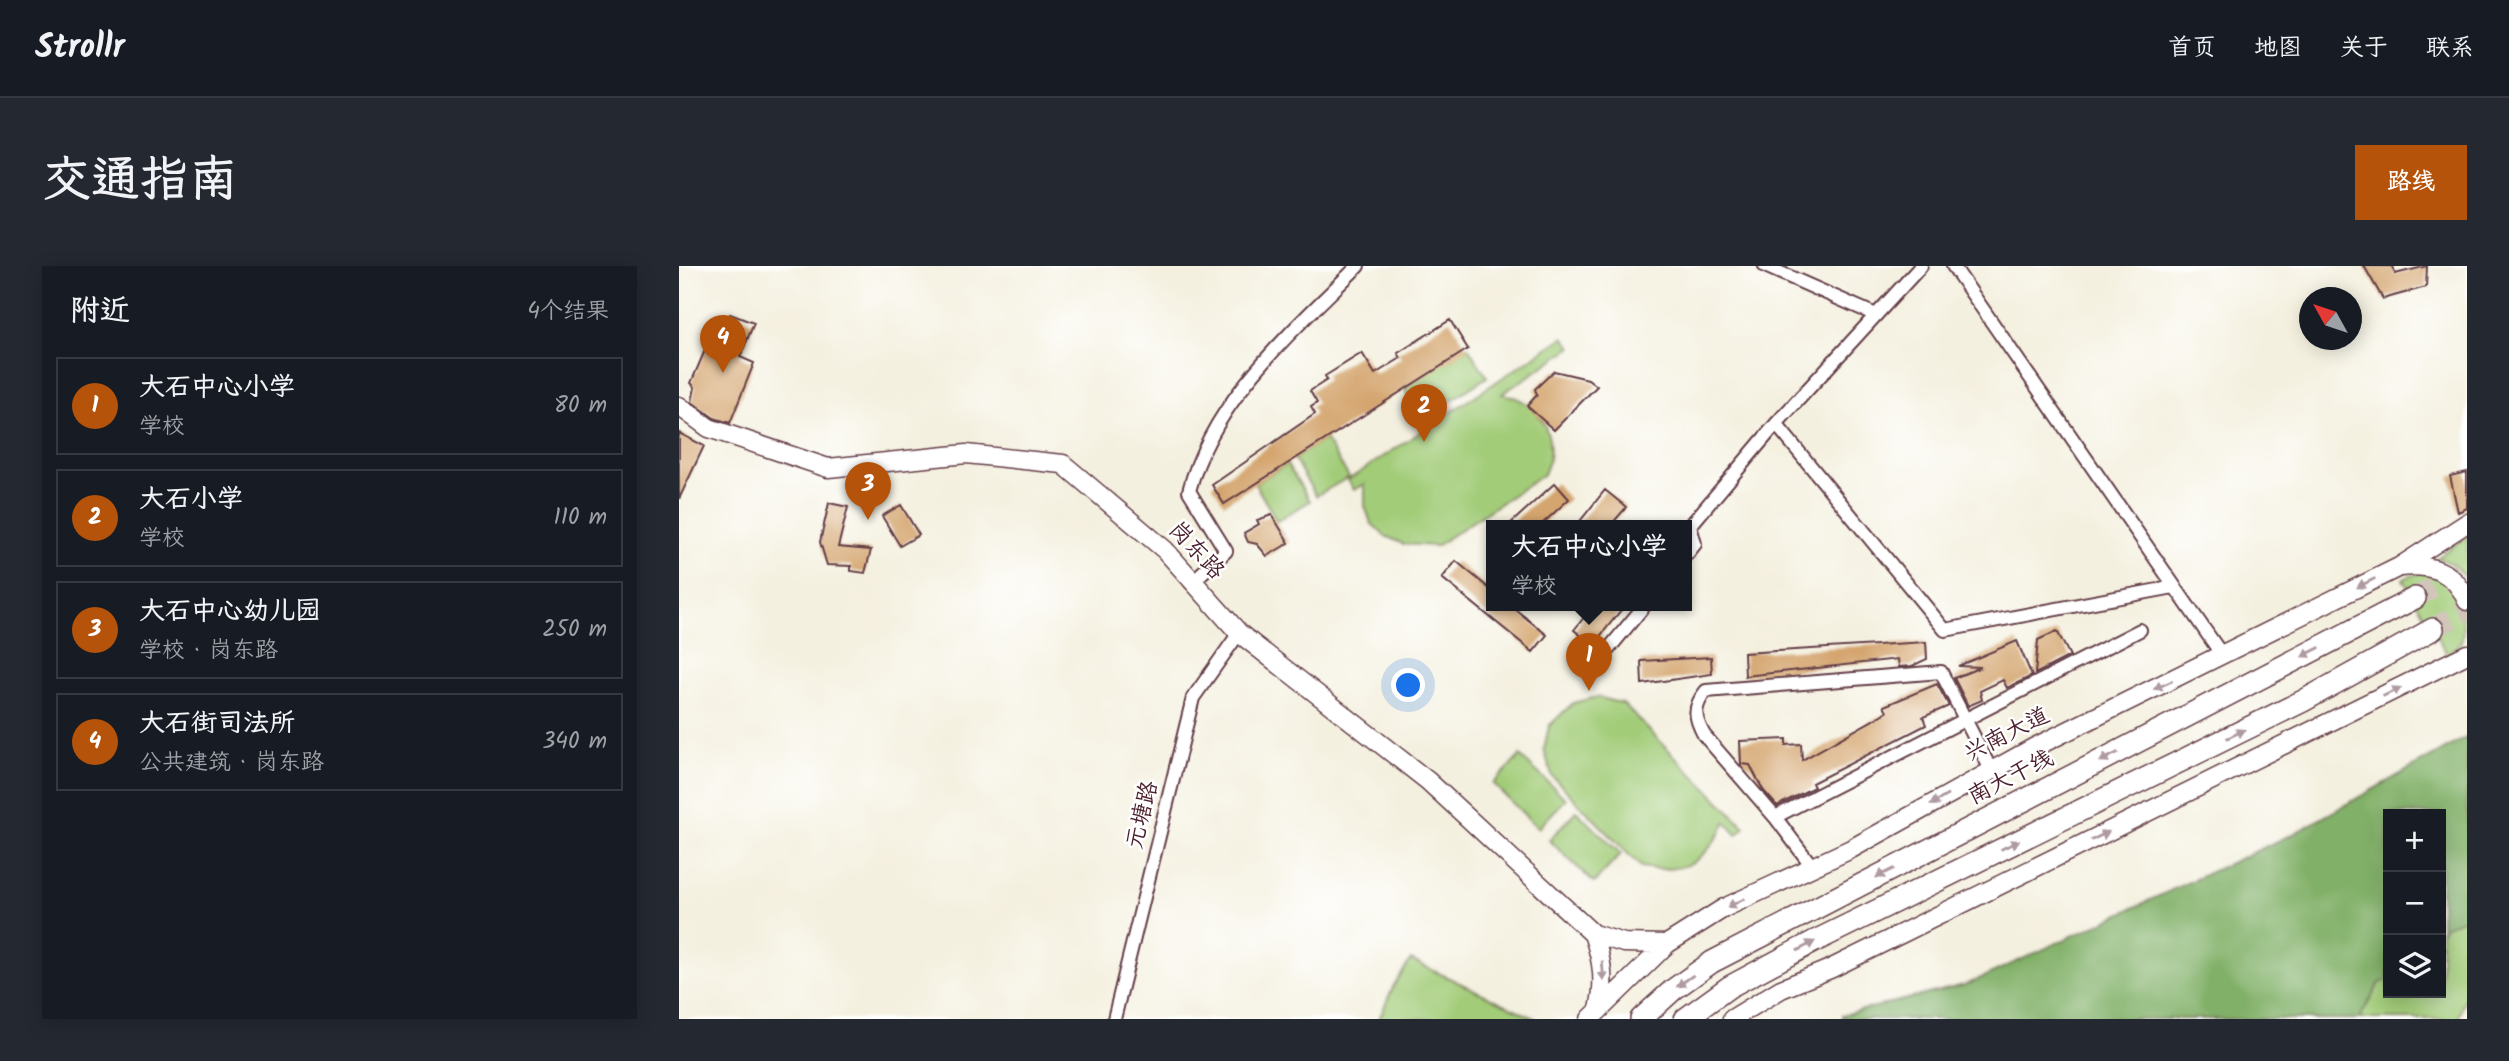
<!DOCTYPE html>
<html lang="zh">
<meta charset="utf-8">
<style>
body{margin:0;font-family:Kalam,"LXGW WenKai TC",sans-serif;background:#242831;color:#f1f3f6}
.controls{position:absolute;right:21px;bottom:21px;display:grid;overflow:hidden;border-radius:0px;box-shadow:0 4px 18px #0003}
.controls button{width:63px;height:63px;display:grid;place-items:center;padding:0;border:0;border-bottom:2px solid #363941;background:#171b24;color:#f1f3f6;font:35px sans-serif}
.compass{position:absolute;left:1620px;top:21px;width:63px;height:63px;border-radius:50%;background:#171b24;box-shadow:0 4px 18px #0003;rotate:310deg}
.you{position:absolute;left:730px;top:420px;width:24px;height:24px;margin:-18px;border:5px solid #fff;border-radius:50%;background:#1a73e8;box-shadow:0 0 0 10px #1a73e833}
.badge{display:grid;place-items:center;width:46px;height:46px;border-radius:50%;background:#b45309;color:#fff;font-size:23px;font-weight:700}
.pin{position:absolute;translate:-50% -58px;filter:drop-shadow(0 2px 4px #0008)}
.pin::after{content:'';position:absolute;top:37px;width:24px;height:21px;background:inherit;clip-path:polygon(0 0,100% 0,50% 100%)}
.popup{position:absolute;left:807px;top:254px;width:206px;height:91px;box-sizing:border-box;display:grid;place-content:center;border-radius:0px;background:#171b24;filter:drop-shadow(0 2px 5px #0005);font-size:23px;white-space:nowrap;color:#9ea1a6}
.popup b{font-size:26px;color:#f1f3f6}
.popup::after{content:'';position:absolute;left:50%;top:100%;margin-left:-14px;border:14px solid transparent;border-top-color:#171b24}
.list{margin:0;padding:0;list-style:none}
h2{display:flex;justify-content:space-between;align-items:center;height:91px;margin:0;padding:0 28px;font-size:30px}
h2 small{font-size:23px;font-weight:400;color:#9ea1a6}
.list li{display:grid;grid-template-columns:46px 1fr auto;gap:21px;align-items:center;box-sizing:border-box;height:98px;margin:0 14px 14px;padding:0 14px;border:2px solid #363941;border-radius:0px}
.list b{display:block;font-size:26px;white-space:nowrap}
.list p{margin:0;font-size:23px;white-space:nowrap;color:#9ea1a6}
.list em{font-size:23px;font-style:normal;color:#9ea1a6}
.icon{flex:none;width:38px;height:38px;fill:none;stroke:currentColor;stroke-width:2;stroke-linecap:round;stroke-linejoin:round}
.map{position:relative;flex:none;width:1788px;height:753px;overflow:hidden;border-radius:0px}
header{display:flex;align-items:center;gap:42px;box-sizing:border-box;height:98px;padding:0 35px;background:#171b24;border-bottom:2px solid #363941}
header strong{font-size:33px}
nav{display:flex;gap:38px;margin-inline-start:auto;font-size:24px}
.intro{display:flex;align-items:center;justify-content:space-between;box-sizing:border-box;height:168px;padding:0 42px}
h1{margin:0;font-size:49px}
.button{padding:18px 32px;border-radius:0px;background:#b45309;color:#fff;font-size:24px;font-weight:700}
main{display:flex;gap:42px;padding:0 42px}
aside{flex:1;background:#171b24;border-radius:0px;box-shadow:0 4px 18px #0003}
.map>svg:first-child{display:block}
.green{fill:#a2cc78;stroke:#767652;stroke-width:2}
.forest{fill:#81b068;stroke:#66684a;stroke-width:2}
.building{fill:#d4a56e}
.lines{fill:none;stroke-linecap:round;stroke-linejoin:round}
.highway-tunnel{stroke:#d2c6bb;stroke-width:21;stroke-dasharray:21 10;stroke-linecap:butt}
.street-casing{stroke:#643e46;stroke-width:16}
.secondary-casing{stroke:#643e46;stroke-width:21}
.highway-casing{stroke:#643e46;stroke-width:24}
.street{stroke:#fff;stroke-width:12}
.secondary{stroke:#fff;stroke-width:18}
.highway{stroke:#fff;stroke-width:21}
.oneway{fill:#ae9aa0}
.labels{text-anchor:middle;dominant-baseline:central;stroke-width:5;stroke-linejoin:round;paint-order:stroke}
.street-label{font-size:23px;fill:#4a1f2b;stroke:#fff}
</style>
<header>
<strong>Strollr</strong>
<nav><a>首页</a><a>地图</a><a>关于</a><a>联系</a></nav>
</header>
<div class="intro"><h1>交通指南</h1><a class="button">路线</a></div>
<main>
<aside>
<h2>附近<small>4个结果</small></h2>
<ul class="list">
<li><span class="badge">1</span><div><b>大石中心小学</b><p>学校</p></div><em>80 m</em></li>
<li><span class="badge">2</span><div><b>大石小学</b><p>学校</p></div><em>110 m</em></li>
<li><span class="badge">3</span><div><b>大石中心幼儿园</b><p>学校 · 岗东路</p></div><em>250 m</em></li>
<li><span class="badge">4</span><div><b>大石街司法所</b><p>公共建筑 · 岗东路</p></div><em>340 m</em></li>
</ul>
</aside>
<div class="map">
<svg width="1788" height="753" viewBox="0 0 1788 753">
<rect width="100%" height="100%" fill="#fff"/>
<filter id="ink" filterUnits="userSpaceOnUse"><feTurbulence type="fractalNoise" baseFrequency=".0143" numOctaves="2"/><feDisplacementMap in="SourceGraphic" scale="14" xChannelSelector="R" yChannelSelector="G"/><feConvolveMatrix kernelMatrix="1 2 1 2 8 2 1 2 1" color-interpolation-filters="sRGB"/></filter>
<filter id="wash" filterUnits="userSpaceOnUse"><feTurbulence type="fractalNoise" baseFrequency=".00686" numOctaves="4" result="noise"/><feDisplacementMap in="SourceGraphic" scale="28" xChannelSelector="R" yChannelSelector="G"/><feGaussianBlur stdDeviation="1.57" result="paint"/><feColorMatrix in="noise" values="0 0 0 0 0 0 0 0 0 0 0 0 0 0 0 0 0 1.4 0 .05"/><feComposite in="paint" operator="in"/></filter>
<g filter="url(#wash)">
<rect width="100%" height="100%" fill="#f4f0df"/>
<path class="green" d="M885 71 893 81 823 128C862 134 881 174 865 208L757 280 724 278 706 270 692 257 686 240V218L675 224 669 214Z
M789 81 808 111 744 152 725 122Z
M646 173 670 211 637 230 615 193Z
M608 198 631 235 598 255 576 218Z
M1788 270V313L1772 297 1758 292Z
M1742 306C1747 307 1755 307 1759 310 1781 321 1788 356 1782 377L1768 388 1724 313Z
M918 431 944 438 1066 561 1058 569 1047 556C1026 596 1007 609 962 601L873 510 865 483 870 460 894 437Z
M841 490 887 533 859 562 814 518Z
M897 545 942 588 915 617 870 574Z
M1788 652V726L1779 753H1680L1700 718 1709 713V727H1762V666L1766 660Z
M732 694 857 753H700L715 719Z"/>
<path class="forest" d="M1788 471V652L1766 660 1762 666V548H1709V713L1700 718 1680 753H1163V749L1289 718 1614 568Z"/>
<g id="blocks">
<path class="building" d="M1685 0H1714L1716 8 1748 0 1747 21 1704 33Z
M51 48 75 57 61 91 75 97 51 157 35 152 13 136 16 121 12 117 29 77 38 81Z
M771 54 789 83 545 238 533 219 636 148 632 141 638 137 631 125 648 114 646 110 683 87 696 108 722 92 719 87Z
M875 105 909 113 918 120 875 164 848 140 858 129 856 123Z
M0 167 25 180 0 233Z
M1788 206V242L1779 246 1771 210Z
M876 217 890 233 862 259H830Z
M926 224 947 241 945 244 932 259H898Z
M150 237 169 241 159 281 192 284 186 307 172 305V300L148 299 141 276Z
M222 239 240 269 221 280 203 250Z
M593 249 610 277 588 290 578 278 569 276 565 267 580 258 578 254Z
M777 295 812 324V339H831L868 369 854 386 763 312Z
M915 339H946L914 379 895 364Z
M1378 365 1391 390 1356 408 1359 374Z
M1338 375 1353 410 1328 422 1324 414 1301 425 1303 434 1289 440 1275 412 1302 401 1279 400Z
M1247 376 1248 393 1233 400 1220 401 1219 393 1066 410 1065 387Z
M1032 391 1033 408 963 418 962 395Z
M1258 418 1270 440 1244 451 1247 459 1133 517 1135 521 1098 540 1084 524 1071 499 1062 498 1061 475 1107 473V479L1122 478 1123 494 1208 446 1205 440Z"/>
</g>
</g>
<g filter="url(#ink)">
<use href="#blocks" fill-opacity="0" stroke="#643e46" stroke-width="2"/>
<g class="lines">
<path class="highway-tunnel" d="M1736 332 1788 302
M1754 363 1788 343"/>
<defs>
<path id="street" d="M1086 0 1197 49
M1274 0 1543 389
M1097 158 1266 364 1495 321
M1008 288 1016 278 1011 260 1097 158 1242 0
M512 317 547 285 510 225C534 133 614 65 679 0
M923 391 966 339
M1096 551 1461 364
M1133 600 1096 551 1025 469C1015 451 1014 441 1027 425L1262 406 1312 504
M435 753 514 432 560 367"/>
<path id="secondary" d="M0 140 30 162 149 202 287 188 384 198 486 284 560 367 749 515 914 668 945 677 988 678
M1721 301C1752 298 1775 304 1788 335
M914 668C924 696 926 715 920 744
M911 753 988 678 1045 642 1172 583 1354 482 1720 301 1788 257
M1053 753 1102 723 1151 703 1788 388"/>
<path id="highway" d="M962 753 995 723 1033 696 1736 332
M1006 753 1050 721 1134 676 1624 435 1754 363"/>
</defs>
<use href="#street" class="street-casing"/>
<use href="#secondary" class="secondary-casing"/>
<use href="#highway" class="highway-casing"/>
<use href="#street" class="street"/>
<use href="#secondary" class="secondary"/>
<use href="#highway" class="highway"/>
</g>
<defs><path id="oneway-solid" d="M-6-.8H1V-3.2L6.5 0L1 3.2V.8H-6Z" transform="scale(1.75)"/></defs>
<g class="oneway">
<use href="#oneway-solid" transform="translate(1687 317) rotate(153)"/>
<use href="#oneway-solid" transform="translate(1632 386) rotate(153)"/>
<use href="#oneway-solid" transform="translate(1484 419) rotate(156)"/>
<use href="#oneway-solid" transform="translate(1713 426) rotate(-26)"/>
<use href="#oneway-solid" transform="translate(1557 468) rotate(-26)"/>
<use href="#oneway-solid" transform="translate(1430 491) rotate(153)"/>
<use href="#oneway-solid" transform="translate(1260 534) rotate(150)"/>
<use href="#oneway-solid" transform="translate(1421 570) rotate(-26)"/>
<use href="#oneway-solid" transform="translate(1331 579) rotate(-26)"/>
<use href="#oneway-solid" transform="translate(1206 607) rotate(153)"/>
<use href="#oneway-solid" transform="translate(1057 637) rotate(154)"/>
<use href="#oneway-solid" transform="translate(1127 680) rotate(-28)"/>
<use href="#oneway-solid" transform="translate(924 705) rotate(85)"/>
<use href="#oneway-solid" transform="translate(1006 715) rotate(145)"/>
</g>
</g>
<g class="labels">
<g class="street-label">
<text transform="translate(517 285) rotate(47)">岗东路</text>
<text transform="translate(1328 469) rotate(-27)">兴南大道</text>
<text transform="translate(1332 512) rotate(-27)">南大干线</text>
<text transform="translate(464 549) rotate(-76)">元塘路</text>
</g>
</g>
</svg>
<div class="controls">
<button>+</button>
<button>−</button>
<button><svg class="icon" aria-label="layers" viewBox="0 0 24 24"><path d="M12 4l9 5-9 5-9-5zM3 14l9 5 9-5"/></svg></button>
</div>
<svg class="compass" viewBox="-18 -18 36 36"><path d="M0-13l5 13h-10z" fill="#e53935"/><path d="M0 13l5-13h-10z" fill="#9ea1a6"/></svg>
<div class="you"></div>
<div class="pin badge" style="left:910px;top:425px">1</div>
<div class="popup"><b>大石中心小学</b>学校</div>
<div class="pin badge" style="left:745px;top:176px">2</div>
<div class="pin badge" style="left:189px;top:254px">3</div>
<div class="pin badge" style="left:44px;top:107px">4</div>
</div>
</main>
